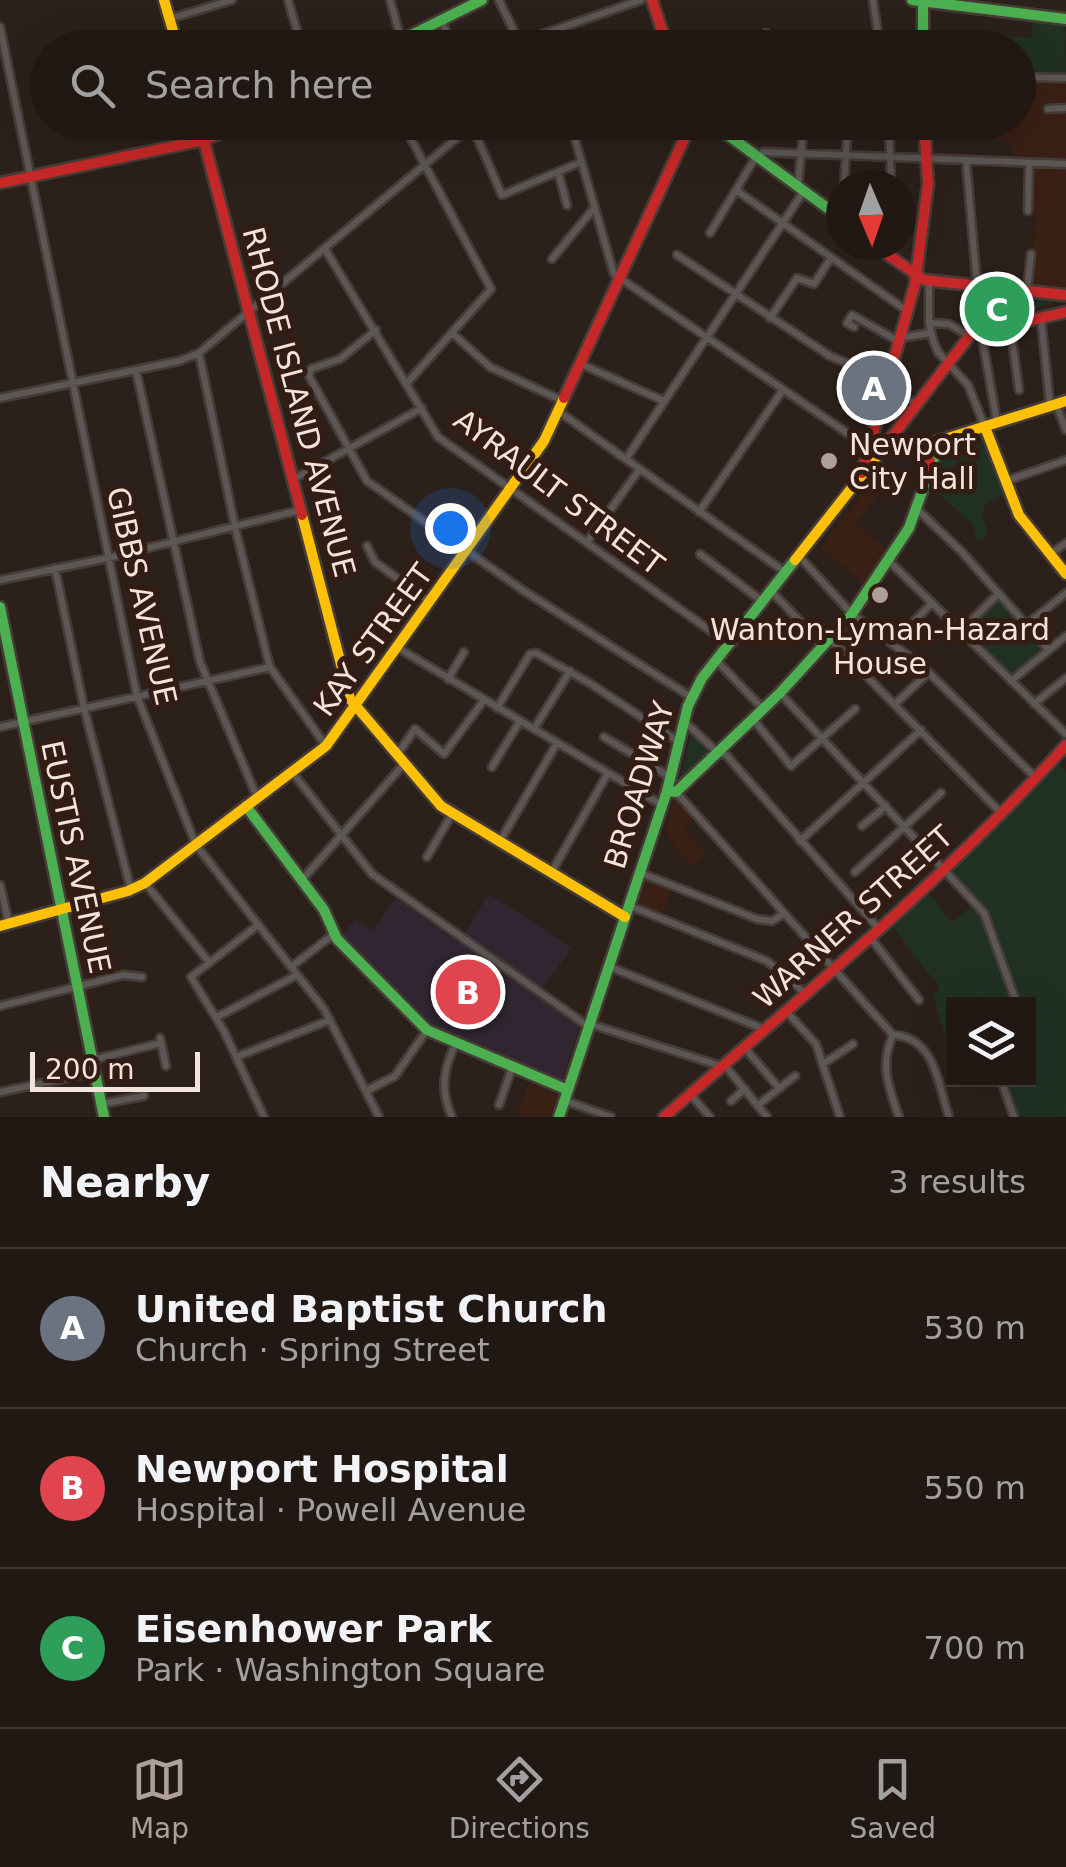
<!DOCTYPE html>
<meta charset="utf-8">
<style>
body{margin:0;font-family:"DejaVu Sans",sans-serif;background:#29211d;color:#f1f3f6}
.controls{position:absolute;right:30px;bottom:30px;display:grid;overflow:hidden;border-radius:0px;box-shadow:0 10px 40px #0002}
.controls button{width:90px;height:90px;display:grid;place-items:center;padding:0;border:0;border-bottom:2px solid #3e3734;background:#211814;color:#f1f3f6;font:50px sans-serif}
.compass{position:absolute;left:826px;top:170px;width:90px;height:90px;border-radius:50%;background:#211814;box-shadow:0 10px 40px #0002;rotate:178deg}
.scale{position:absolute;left:30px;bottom:25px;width:170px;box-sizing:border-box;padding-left:10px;border:5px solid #f3e3dd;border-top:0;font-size:28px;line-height:35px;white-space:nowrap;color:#f3e3dd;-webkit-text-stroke:8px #331c13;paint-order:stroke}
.you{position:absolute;left:450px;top:528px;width:35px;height:35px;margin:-25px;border:8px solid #fff;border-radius:50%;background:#1a73e8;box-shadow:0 0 0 15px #1a73e833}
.badge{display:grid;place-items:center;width:65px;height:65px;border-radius:50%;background:#ad9f99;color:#fff;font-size:32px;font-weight:700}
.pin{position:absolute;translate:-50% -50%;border:5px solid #fff;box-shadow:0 2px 10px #0006}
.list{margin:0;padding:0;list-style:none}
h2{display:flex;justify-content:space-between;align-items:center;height:130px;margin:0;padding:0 40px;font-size:42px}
h2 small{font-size:32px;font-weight:400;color:#a2a0a0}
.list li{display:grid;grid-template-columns:65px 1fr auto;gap:30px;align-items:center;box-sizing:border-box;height:160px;padding:0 40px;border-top:2px solid #3e3734}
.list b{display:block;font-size:38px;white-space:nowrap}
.list p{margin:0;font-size:32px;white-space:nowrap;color:#a2a0a0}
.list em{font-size:32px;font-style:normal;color:#a2a0a0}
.icon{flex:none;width:55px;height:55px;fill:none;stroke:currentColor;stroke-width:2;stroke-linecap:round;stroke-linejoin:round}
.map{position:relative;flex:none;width:1066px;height:1117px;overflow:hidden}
.search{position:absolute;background:#211814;box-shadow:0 10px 40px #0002;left:30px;right:30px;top:30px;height:110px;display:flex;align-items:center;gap:25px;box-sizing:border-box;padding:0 35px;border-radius:55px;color:#a2a0a0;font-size:38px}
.sheet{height:610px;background:#211814}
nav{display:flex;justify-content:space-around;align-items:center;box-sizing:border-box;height:140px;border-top:2px solid #3e3734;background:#211814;font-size:28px;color:#a2a0a0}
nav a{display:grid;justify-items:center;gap:5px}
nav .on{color:#ad9f99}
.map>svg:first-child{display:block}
.built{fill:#3a1f14}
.medical{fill:#302530}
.green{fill:#203124}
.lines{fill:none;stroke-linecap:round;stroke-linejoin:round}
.street-casing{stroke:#463c37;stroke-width:11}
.fast-casing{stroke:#463c37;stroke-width:15}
.slow-casing{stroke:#463c37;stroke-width:15}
.jam-casing{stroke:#463c37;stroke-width:15}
.street{stroke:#5c5654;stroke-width:6}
.fast{stroke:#4caf50;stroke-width:10}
.slow{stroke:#ffc107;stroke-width:10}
.jam{stroke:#c62828;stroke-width:10}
.poi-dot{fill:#ad9f99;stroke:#331c13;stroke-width:4}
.labels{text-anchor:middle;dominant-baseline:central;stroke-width:10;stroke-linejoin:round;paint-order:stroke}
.street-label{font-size:30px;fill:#f3e3dd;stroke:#331c13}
.poi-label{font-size:30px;fill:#f3e3dd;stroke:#331c13;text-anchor:start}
</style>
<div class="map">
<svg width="1066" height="1117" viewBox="0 0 1066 1117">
<rect width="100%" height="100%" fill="#2c201a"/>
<path class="built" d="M1034 80 1066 81V291L1029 287 1036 218 1030 217 1032 163 1012 162 1014 142 995 140 996 123 1018 122 1019 96 1030 97Z
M875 477 885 488 855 523 888 551 866 585 821 547Z
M674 800H677L695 820 684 830 706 854 692 867 664 832Z
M647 880 672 888 663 913 638 904Z
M529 1083 558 1095 550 1117H518Z"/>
<path class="medical" d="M489 894 572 948 537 996 579 1027 561 1083 430 1026 341 935 355 920 373 930 396 898 458 942Z"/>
<path class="green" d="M1033 19 1061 23 1065 27 1066 76 1019 74 1018 48H1011L1012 36 1031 38Z
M962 288 1052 297 1054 303 962 326 958 318Z
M981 432 1004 494 984 506 982 515 988 532 983 541 977 540 973 525 932 487 946 447Z
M998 597 1042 650 1010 676 963 632Z
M691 734 712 752 680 783 679 782Z
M1057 763 1066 772V1117H1017L1005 1080H1028V1004H1021L986 910 951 871Z
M927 892 952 922 973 905 982 915 1015 1004H954L953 1029 944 1033 933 995 940 988 891 925Z"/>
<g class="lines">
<defs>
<path id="street" d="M288 0 302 48
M390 0 401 39
M499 0 522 48
M873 0 880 48
M169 19 232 0
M441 20 454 48
M0 27 137 696 196 845 324 1009 379 1117
M520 42 641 0
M665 47 680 43 712 48
M764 48 766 33
M1018 77 1066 78
M1048 109 1066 108
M402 122 491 289 407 383
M570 122 614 274 869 448
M889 122 891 185
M472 126 502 195 581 162
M966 160 977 285
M558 172 567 205
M844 185 848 122
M798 186 804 122
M736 190 907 311
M1028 211 1029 163
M710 233 754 160 763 152 1066 164
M325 249 438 437 729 644
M677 255 830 356 888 380
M552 259 594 208
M929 281V323L933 340 938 352 968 385 985 427
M1027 291 1031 254
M770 318 797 278 814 284 831 258
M1041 318 1050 405
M929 323 949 324 969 336
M1010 325 1019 390
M854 327 847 323 852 315 898 341
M376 330 340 359 311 369 309 376 367 481 524 591 691 697
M981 332 997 422
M452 333 490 367 563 401
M899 338 931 333
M199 353 235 527 267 656 270 667 326 746
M581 364 664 401
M136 370 200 662 257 797
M885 393 917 403
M859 395 881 404
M0 398 179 361 199 353 464 132 480 122
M1056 404 1066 430
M558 411 785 572
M626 459 804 191
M292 480 422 408
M1006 481 1066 460
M918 510 961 551 1048 649
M699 512 782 391
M587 542 639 470
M367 546 375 562 430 602
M700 554 762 601
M1050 554 1066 543
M799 556 852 614 922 666 1036 778
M888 560 1066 734
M55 568 84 708 131 890
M0 580 108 558 300 510
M771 591 824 646
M1026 625 1066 593
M960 632 999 593
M831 640 1003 815
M893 643 932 603
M398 648 662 805
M716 660 763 709
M448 679 464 652
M1011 681 1066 636
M780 693 984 913 1017 1004
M895 704 928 673
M1034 704 1066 678
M497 708 530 654 536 653 591 684 679 742
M753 719 791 766 855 709
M684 721 715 750 727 756 879 929
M0 727 270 667
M534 729 570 671
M604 737 670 777
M397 755 415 729 444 754 484 700
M492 767 520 721
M292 772 372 874 589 1027
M676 792 893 1035
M862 826 886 806
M500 841 557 743
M800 841 921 730
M427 857 452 814
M855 872 941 793
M551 873 608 773
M641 873 757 919 772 921 783 914
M301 881 404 764
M145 883 209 962
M0 885 9 924
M630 906 767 961 805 993
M258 925 191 977 224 1031 264 1117
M870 937 919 1000
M291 967 334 934
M610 967 764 1029
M0 1006 123 975 142 977
M786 1011 816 1044 840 1117
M217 1017 297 975
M590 1024 727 1068 767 1117
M893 1035C935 1037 938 1084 949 1117
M893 1035C879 1065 889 1088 899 1117
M160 1038 166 1066
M744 1047 779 1088
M236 1057 330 1020
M92 1060 161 1043
M823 1064 853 1044
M1001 1080 1014 1117
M366 1091 395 1076 427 1030
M0 1092 95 1072
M690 1094 710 1117
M566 1101 611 1117
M731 1101 745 1089
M101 1104 144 1096
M499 1105 512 1068
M758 1105 795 1076
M452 1117C440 1091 443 1069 456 1043"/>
<path id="fast" d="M912 0 1066 19
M923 0V48
M385 48 482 0
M710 122 841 218
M0 607 104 1117
M667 791 676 792 780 693 852 614 909 528 940 441
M246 806 324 910 337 939 427 1030 568 1090
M559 1117 667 791 688 706 702 678 795 560"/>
<path id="slow" d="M164 0 178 48
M985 427 1019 515 1066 574
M302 515 350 699 441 806 625 917
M795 560 887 443 902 449 932 443 1066 401
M0 926 128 891 145 883 326 746 544 441 564 398"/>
<path id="jam" d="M652 0 668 48
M199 122 302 515
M0 183 204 140 246 122
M874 245 924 280 1066 295
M564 398 692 122
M887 443 971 334 1066 312
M913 448 927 453 932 468
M862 473 915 284 928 184 924 122
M664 1117C801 997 944 881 1066 745"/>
</defs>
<use href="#street" class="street-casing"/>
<use href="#fast" class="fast-casing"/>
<use href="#slow" class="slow-casing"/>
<use href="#jam" class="jam-casing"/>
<use href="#street" class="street"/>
<use href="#fast" class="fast"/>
<use href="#slow" class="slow"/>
<use href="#jam" class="jam"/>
</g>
<g class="poi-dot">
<circle cx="829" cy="461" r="10"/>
<circle cx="880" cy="595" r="10"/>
</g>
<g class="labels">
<g class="street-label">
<text transform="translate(299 402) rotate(75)">RHODE ISLAND AVENUE</text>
<text transform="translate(559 492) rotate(37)">AYRAULT STREET</text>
<text transform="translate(142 596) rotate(77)">GIBBS AVENUE</text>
<text transform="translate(373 640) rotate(-54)">KAY STREET</text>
<text transform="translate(639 785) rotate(-73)">BROADWAY</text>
<text transform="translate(76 857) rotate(78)">EUSTIS AVENUE</text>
<text transform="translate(853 917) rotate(-42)">WARNER STREET</text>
</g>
<g class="poi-label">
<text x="849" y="444">Newport<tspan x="849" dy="34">City Hall</tspan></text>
<text x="880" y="629" text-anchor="middle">Wanton-Lyman-Hazard<tspan x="880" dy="34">House</tspan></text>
</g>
</g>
</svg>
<div class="controls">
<button><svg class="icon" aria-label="layers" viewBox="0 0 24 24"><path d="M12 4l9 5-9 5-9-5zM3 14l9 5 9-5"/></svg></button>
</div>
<svg class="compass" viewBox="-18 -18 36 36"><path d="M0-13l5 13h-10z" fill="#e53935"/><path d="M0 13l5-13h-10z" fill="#a2a0a0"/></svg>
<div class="scale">200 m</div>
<div class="you"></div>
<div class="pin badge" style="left:874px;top:388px;background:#6b7280">A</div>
<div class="pin badge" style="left:468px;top:992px;background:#e0444e">B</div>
<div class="pin badge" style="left:997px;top:309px;background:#2e9e5b">C</div>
<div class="search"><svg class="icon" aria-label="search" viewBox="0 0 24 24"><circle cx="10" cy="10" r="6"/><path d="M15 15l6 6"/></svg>Search here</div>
</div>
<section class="sheet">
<h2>Nearby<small>3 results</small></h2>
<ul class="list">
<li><span class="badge" style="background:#6b7280">A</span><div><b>United Baptist Church</b><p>Church · Spring Street</p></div><em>530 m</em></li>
<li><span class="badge" style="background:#e0444e">B</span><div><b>Newport Hospital</b><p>Hospital · Powell Avenue</p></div><em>550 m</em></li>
<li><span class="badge" style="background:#2e9e5b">C</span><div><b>Eisenhower Park</b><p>Park · Washington Square</p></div><em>700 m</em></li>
</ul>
</section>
<nav>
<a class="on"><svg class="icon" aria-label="map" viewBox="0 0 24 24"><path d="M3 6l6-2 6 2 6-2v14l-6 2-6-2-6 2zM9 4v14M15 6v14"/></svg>Map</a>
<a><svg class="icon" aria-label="directions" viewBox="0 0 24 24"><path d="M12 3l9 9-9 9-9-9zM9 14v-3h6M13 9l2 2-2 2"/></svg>Directions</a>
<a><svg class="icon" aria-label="saved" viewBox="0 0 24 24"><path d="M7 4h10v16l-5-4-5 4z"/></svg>Saved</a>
</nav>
